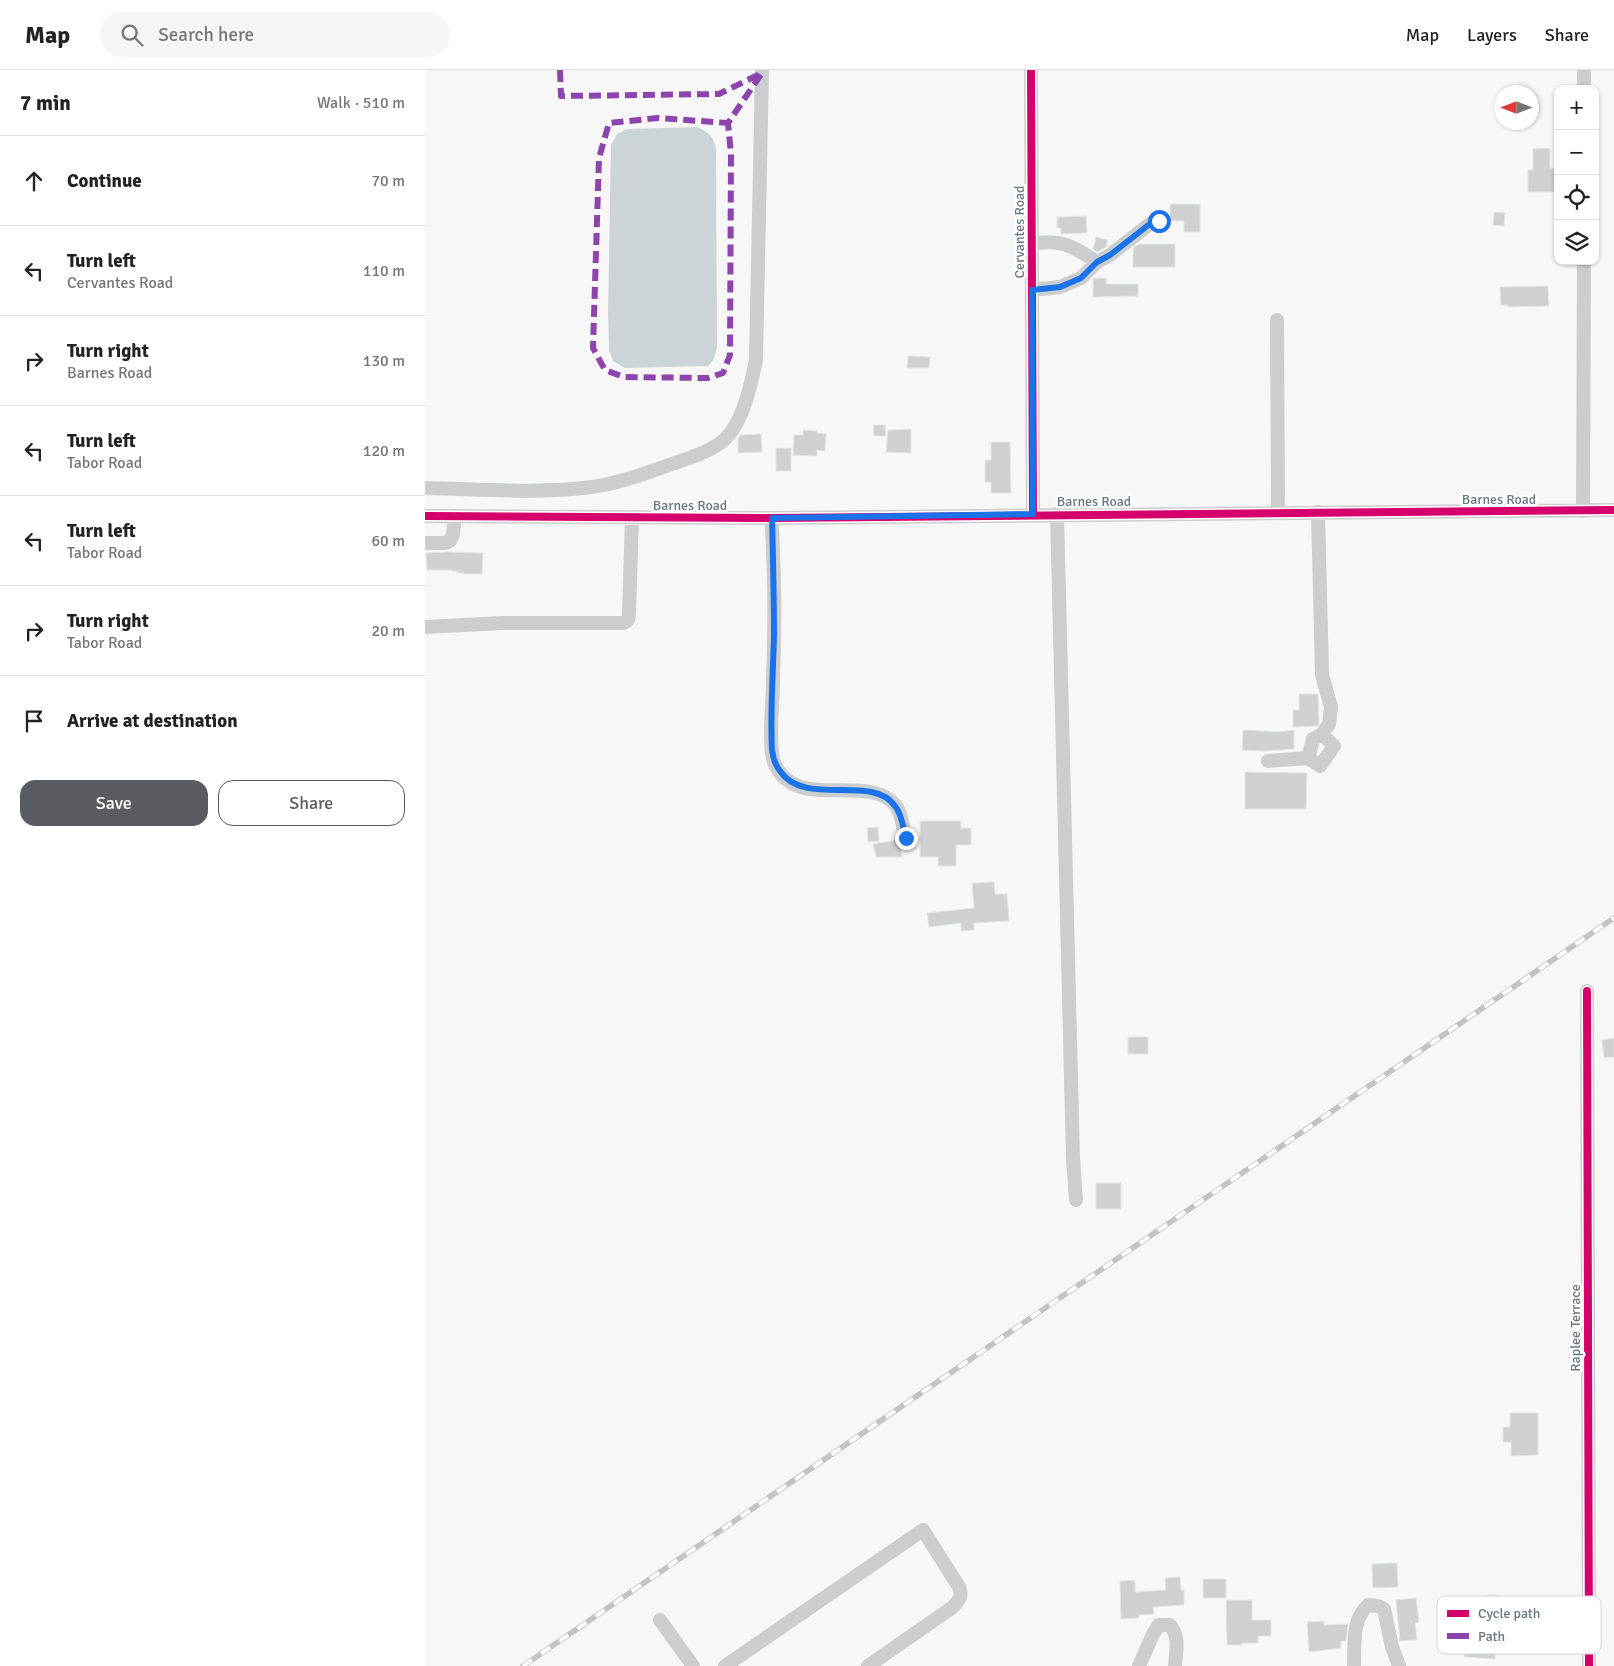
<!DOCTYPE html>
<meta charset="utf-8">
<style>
body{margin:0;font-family:Signika,sans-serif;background:#f6f6f6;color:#222}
.controls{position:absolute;right:15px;top:15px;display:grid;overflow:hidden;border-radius:10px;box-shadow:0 1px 4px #0004}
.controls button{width:45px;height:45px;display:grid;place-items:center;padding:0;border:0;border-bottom:1px solid #e0e0e0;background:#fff;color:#222;font:25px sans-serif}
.compass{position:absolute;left:1069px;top:15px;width:45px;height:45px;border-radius:50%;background:#fff;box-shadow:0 1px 4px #0004;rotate:270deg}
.stop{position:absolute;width:15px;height:15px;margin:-11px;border:4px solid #1a73e8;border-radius:50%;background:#fff}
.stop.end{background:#1a73e8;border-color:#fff;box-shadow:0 1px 5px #0008}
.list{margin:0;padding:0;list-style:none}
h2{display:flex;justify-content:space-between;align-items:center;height:65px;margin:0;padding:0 20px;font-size:21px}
h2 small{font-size:16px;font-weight:400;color:#767676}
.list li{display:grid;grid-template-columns:32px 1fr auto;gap:15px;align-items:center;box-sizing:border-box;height:90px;padding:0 20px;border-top:1px solid #e0e0e0}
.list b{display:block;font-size:19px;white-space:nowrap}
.list p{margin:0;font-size:16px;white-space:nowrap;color:#767676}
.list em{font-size:16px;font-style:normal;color:#767676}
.actions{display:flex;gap:10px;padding:15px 20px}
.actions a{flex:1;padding:11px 0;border:1px solid #585c61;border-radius:15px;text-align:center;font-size:18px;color:#585c61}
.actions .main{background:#585c61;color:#fff}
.icon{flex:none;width:28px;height:28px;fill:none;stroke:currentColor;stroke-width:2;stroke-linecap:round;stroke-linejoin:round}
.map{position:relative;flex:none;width:1189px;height:1596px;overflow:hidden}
header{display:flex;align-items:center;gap:30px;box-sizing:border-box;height:70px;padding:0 25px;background:#fff;border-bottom:1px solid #e0e0e0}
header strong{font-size:24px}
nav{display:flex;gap:28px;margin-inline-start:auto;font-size:18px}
.search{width:350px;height:45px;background:#f6f6f6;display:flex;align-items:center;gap:12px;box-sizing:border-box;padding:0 18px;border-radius:28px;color:#767676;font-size:19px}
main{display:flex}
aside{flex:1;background:#fff}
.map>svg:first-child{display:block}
.water{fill:#ccd4d8}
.building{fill:#ced0d1;stroke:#e6e6e6}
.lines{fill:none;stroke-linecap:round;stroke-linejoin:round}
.minor{stroke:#cccdce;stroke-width:14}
.rail-casing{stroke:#c2c3c5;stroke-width:5.5}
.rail{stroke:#fff;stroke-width:4;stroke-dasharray:11;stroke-linecap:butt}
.quiet{stroke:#8e44ad;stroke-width:6;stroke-dasharray:12 6;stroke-linecap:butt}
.cycleway-casing{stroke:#fff;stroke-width:11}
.cycleway{stroke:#d6006c;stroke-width:8}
.route{stroke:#1a73e8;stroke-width:6}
.labels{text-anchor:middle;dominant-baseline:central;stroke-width:5;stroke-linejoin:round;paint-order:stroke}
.street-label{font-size:14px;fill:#687787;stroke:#fff}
.key{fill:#fff;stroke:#d2d6db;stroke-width:1}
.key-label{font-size:14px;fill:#687787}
</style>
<header>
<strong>Map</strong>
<div class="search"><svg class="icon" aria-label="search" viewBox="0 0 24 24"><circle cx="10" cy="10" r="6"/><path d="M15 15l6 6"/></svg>Search here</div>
<nav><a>Map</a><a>Layers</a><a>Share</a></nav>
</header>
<main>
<aside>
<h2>7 min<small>Walk · 510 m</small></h2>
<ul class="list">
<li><svg class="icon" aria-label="ahead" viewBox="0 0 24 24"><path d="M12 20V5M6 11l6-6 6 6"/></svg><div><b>Continue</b></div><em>70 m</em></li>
<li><svg class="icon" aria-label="left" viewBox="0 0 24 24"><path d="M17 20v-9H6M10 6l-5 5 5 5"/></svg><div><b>Turn left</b><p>Cervantes Road</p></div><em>110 m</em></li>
<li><svg class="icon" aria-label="right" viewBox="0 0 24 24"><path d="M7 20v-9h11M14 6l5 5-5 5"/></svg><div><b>Turn right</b><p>Barnes Road</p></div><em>130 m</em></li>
<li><svg class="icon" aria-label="left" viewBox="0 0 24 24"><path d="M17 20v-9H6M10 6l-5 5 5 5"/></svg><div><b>Turn left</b><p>Tabor Road</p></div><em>120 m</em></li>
<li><svg class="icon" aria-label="left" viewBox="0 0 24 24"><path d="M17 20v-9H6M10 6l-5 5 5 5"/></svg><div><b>Turn left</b><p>Tabor Road</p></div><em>60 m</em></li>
<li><svg class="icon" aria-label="right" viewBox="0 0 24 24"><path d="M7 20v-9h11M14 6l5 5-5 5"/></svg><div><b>Turn right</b><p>Tabor Road</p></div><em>20 m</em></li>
<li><svg class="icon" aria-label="arrive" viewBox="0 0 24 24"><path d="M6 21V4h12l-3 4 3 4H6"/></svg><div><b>Arrive at destination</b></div></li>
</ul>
<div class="actions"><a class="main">Save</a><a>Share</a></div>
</aside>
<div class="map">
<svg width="1189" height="1596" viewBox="0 0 1189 1596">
<rect width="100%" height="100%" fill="#f7f7f7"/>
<path class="water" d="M272 57C284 62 289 67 291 80L292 277 289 289 283 296 200 298 188 291 184 280 183 243 186 75 192 64 202 59Z"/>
<path class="building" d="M1125 78V98H1133V122H1103V100H1108V79Z
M745 134H775V162H759V151H745Z
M1069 142 1080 143 1079 156 1068 155Z
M661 146 662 163 636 164V158H632V147Z
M671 167 683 170 681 177 672 182 668 179Z
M714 174H750V197H708V178Z
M668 208H681V214H713V226L668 227Z
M1123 216 1124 236 1083 237V235H1076L1075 217Z
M483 286 505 287 504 298H482Z
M448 355H460L461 366H449Z
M486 359V383L461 382 463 360Z
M378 360 392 361V363L401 364 400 381 392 380V386L368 385 369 365H378Z
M336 364 337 382 313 383V368L315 365Z
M566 372H585L586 423H566V412H560V390H566Z
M351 378H366V401H351Z
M22 482 58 483 57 504H38V503H32L33 501H27V500H2L1 483Z
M874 624H893L894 654 892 656 868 657V640H874Z
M818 660 855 662 869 660V679L840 681 817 680Z
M820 702 882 703 881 739H820Z
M495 751H536V758H546V775H531V796H513V787H495Z
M453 757 454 771 443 772 442 758Z
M472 770 475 775 477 787H451L448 774Z
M569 812 570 824H582L584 851 549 853V860L536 861V853L504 857 502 843 549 838 547 813Z
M703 967H723V984H703Z
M1189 968V987L1179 988 1177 970Z
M671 1113H696V1139H671Z
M1085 1343H1113V1385L1086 1386V1372H1078V1357H1085Z
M972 1493 973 1517 948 1518 947 1494Z
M755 1507 756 1520H759V1535L728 1537 729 1544 714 1545V1548L696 1549 695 1511 710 1510V1522L741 1520 740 1508Z
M778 1509H801V1528H778Z
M1062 1525H1073V1539L1062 1538Z
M991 1528 994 1552 990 1553 992 1570 975 1571 971 1530Z
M801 1530H827V1550H846V1566H833V1573H817V1575H802Z
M1045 1542 1062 1543 1061 1559H1068L1067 1572H1071L1070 1589 1039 1587 1040 1571H1043Z
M899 1551V1555L923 1554 921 1571H916V1578L884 1582 882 1552Z"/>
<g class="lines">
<path class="minor" d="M606 0 608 444
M1159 19V0
M607 174C636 168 649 177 672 192
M607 220 635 217 656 208 672 192 685 185 726 153 734 151
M852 250 853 443
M0 418C55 419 112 424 167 417 195 413 221 403 247 394 264 388 285 382 299 370 318 353 326 314 331 290L337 0
M1158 441 1159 191
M632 444 648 1088 651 1130
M0 446 347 448 1189 440
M347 448C347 471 349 493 349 516 350 548 349 580 348 612 348 630 343 676 349 692 369 744 445 701 471 736 477 744 478 759 481 769
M0 473H20L25 471 28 464 30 446
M0 557 77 553H199L203 550 204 545 207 447
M883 688 895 696 909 676 897 664
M843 691 883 688 888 669 897 664 904 654 906 637 897 605 893 442
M1162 921 1164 1596
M235 1550 268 1596
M300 1596 498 1460 534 1517C538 1526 534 1530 528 1537L443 1596
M714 1596 728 1564 734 1555H745C755 1567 751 1581 750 1596
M929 1596C930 1575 926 1551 943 1535L953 1536 959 1539 967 1577 974 1596"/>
<defs>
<path id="rail" d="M98 1596 1189 848"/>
</defs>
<use href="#rail" class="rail-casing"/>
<use href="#rail" class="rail"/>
<path class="quiet" d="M135 0 136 26 294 24 337 3 303 53 306 84 305 285 298 303 283 308 199 307 180 300 168 278 174 88 184 53 233 48 303 53"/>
<defs>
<path id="cycleway" d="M606 0 608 444
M0 446 347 448 1189 440
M1162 921 1164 1596"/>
</defs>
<use href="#cycleway" class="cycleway-casing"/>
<use href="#cycleway" class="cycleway"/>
</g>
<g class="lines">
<path class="route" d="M481 768C478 758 477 744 470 736 447 703 380 738 355 701 350 695 348 688 347 680 345 643 348 604 349 566 349 526 348 487 347 448L608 444 607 220 635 217 656 208 672 192 685 185 726 153 734 151"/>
</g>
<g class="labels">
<g class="street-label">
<text transform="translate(594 162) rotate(-90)">Cervantes Road</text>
<text x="1074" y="429">Barnes Road</text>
<text x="669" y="431">Barnes Road</text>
<text x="265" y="435">Barnes Road</text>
<text transform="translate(1150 1258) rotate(-90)">Raplee Terrace</text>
</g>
</g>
<rect x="1012" y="1526" width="164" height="58" rx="8" class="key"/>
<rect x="1022" y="1540" width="22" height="7" fill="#d6006c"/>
<rect x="1022" y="1563" width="22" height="6" fill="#8e44ad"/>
<g class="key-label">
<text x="1053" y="1548">Cycle path</text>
<text x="1053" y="1571">Path</text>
</g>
</svg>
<div class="controls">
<button>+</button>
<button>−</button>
<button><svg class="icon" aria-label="locate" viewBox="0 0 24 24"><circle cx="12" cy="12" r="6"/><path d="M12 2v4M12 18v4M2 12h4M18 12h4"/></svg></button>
<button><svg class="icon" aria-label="layers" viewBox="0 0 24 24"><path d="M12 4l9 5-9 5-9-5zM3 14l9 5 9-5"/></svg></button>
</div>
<svg class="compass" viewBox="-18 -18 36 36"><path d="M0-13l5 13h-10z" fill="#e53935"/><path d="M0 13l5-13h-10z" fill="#767676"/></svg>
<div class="stop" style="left:734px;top:151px"></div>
<div class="stop end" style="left:481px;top:768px"></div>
</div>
</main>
